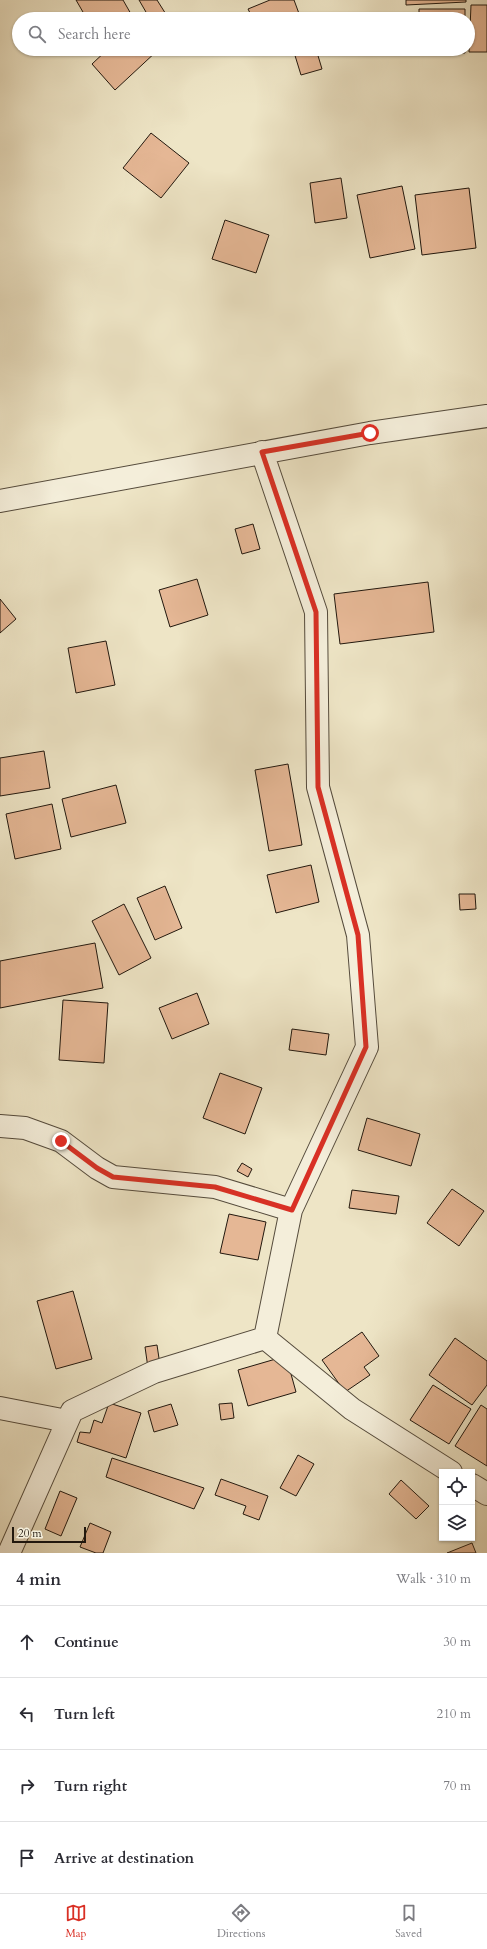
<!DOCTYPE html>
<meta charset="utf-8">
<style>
body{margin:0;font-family:Cardo,serif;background:#f7f7f7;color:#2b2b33}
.controls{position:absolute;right:12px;bottom:12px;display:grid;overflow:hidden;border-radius:0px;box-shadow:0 1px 3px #0004}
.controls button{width:36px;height:36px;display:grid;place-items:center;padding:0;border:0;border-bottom:1px solid #e1e1e2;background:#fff;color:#2b2b33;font:20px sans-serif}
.scale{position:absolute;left:12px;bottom:10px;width:74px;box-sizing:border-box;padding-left:4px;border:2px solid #22180e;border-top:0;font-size:11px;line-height:14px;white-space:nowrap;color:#22180e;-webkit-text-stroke:3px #f4eeda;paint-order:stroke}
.stop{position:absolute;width:12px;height:12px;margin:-9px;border:3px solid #d93025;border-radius:50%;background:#fff}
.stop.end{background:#d93025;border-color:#fff;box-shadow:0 1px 4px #0008}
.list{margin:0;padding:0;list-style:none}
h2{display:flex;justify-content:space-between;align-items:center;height:52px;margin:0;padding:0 16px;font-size:17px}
h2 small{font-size:13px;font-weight:400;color:#7c7c81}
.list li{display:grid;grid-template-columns:26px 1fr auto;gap:12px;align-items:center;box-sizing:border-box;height:72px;padding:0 16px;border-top:1px solid #e1e1e2}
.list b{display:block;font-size:15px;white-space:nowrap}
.list em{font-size:13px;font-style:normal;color:#7c7c81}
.icon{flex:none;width:22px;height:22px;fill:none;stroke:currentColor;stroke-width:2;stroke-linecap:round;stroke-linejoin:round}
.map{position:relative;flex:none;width:487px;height:1553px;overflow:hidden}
.search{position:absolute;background:#fff;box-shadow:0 1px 3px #0004;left:12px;right:12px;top:12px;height:44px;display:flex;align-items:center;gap:10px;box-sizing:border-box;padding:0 14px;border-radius:22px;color:#7c7c81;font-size:15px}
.sheet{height:340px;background:#fff}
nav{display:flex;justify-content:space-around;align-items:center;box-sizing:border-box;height:56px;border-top:1px solid #e1e1e2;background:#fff;font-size:11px;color:#7c7c81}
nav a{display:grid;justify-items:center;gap:2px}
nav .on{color:#d93025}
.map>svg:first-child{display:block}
.building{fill:#e5b795;stroke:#22180e}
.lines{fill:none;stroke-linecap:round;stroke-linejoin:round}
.minor-casing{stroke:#554b3c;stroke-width:24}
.minor{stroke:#f4eeda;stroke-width:22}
.route{stroke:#d93025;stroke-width:5}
</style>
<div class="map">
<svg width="487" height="1553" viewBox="0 0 487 1553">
<rect width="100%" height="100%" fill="#eee5c6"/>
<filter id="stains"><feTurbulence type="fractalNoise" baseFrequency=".005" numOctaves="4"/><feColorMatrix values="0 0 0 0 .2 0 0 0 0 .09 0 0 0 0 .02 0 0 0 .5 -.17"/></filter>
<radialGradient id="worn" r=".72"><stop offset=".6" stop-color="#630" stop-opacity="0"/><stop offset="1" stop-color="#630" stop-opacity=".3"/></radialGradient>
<path class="building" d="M76 0H123L131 14 123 19H87Z
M139 0H157L169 19H150Z
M270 0H294L301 19H253L248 9Z
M406 0H466V2L406 5Z
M471 5H487V52H469Z
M419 9H465V19H419Z
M108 49H157L158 50 115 90 92 64Z
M293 49H316L322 69 301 75Z
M412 49H465V53H422V51H412Z
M151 133 189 163 161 198 123 168Z
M341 178 347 218 315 223 310 183Z
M402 186 415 249 370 258 357 195Z
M469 188 476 248 422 255 415 195Z
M225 220 269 235 256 273 212 259Z
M253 524 260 549 242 554 235 529Z
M197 579 208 615 170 627 159 590Z
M428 582 434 632 340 644 334 594Z
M0 599 16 619 0 633Z
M106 641 115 685 76 693 68 648Z
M44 751 50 788 0 796V758Z
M288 764 302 845 269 851 255 770Z
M116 785 126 823 71 837 62 799Z
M52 804 61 849 15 859 6 814Z
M311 865 319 902 276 913 267 875Z
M165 886 182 928 155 940 137 898Z
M459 894H475L476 909 460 910Z
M124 904 151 958 119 975 92 921Z
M95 943 103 988 0 1008V961Z
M197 993 209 1024 172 1039 159 1008Z
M63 1000 108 1003 104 1063 59 1060Z
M292 1029 329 1034 326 1055 289 1050Z
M220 1073 262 1088 245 1134 203 1118Z
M367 1118 420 1134 411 1166 358 1150Z
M242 1163 252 1169 248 1177 237 1171Z
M452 1189 484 1211 459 1246 427 1223Z
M352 1190 399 1196 396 1214 349 1208Z
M229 1214 266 1222 258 1260 220 1253Z
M73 1291 92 1359 56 1369 37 1301Z
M362 1332 379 1356 364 1367 370 1375 345 1392 322 1360Z
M455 1338 487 1361V1385L472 1405 429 1375Z
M157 1345 160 1365 148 1368 145 1347Z
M286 1356 296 1392 248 1406 238 1370Z
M433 1385 471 1409 449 1444 410 1420Z
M109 1403 141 1413 126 1458 77 1442 80 1432 90 1433 94 1420 102 1423Z
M232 1403 234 1418 221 1420 219 1404Z
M171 1404 178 1425 154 1432 148 1411Z
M481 1405 487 1409V1466L455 1446Z
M298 1455 314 1464 296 1496 280 1488Z
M112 1458 204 1488 194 1509 106 1477Z
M221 1479 268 1496 259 1520 243 1514 246 1506 215 1495Z
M401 1480 429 1506 416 1519 389 1494Z
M60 1491 77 1498 61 1536 45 1529Z
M90 1523 111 1532 103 1553H96L80 1547Z
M472 1543 476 1553H447Z"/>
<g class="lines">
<defs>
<path id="minor" d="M262 452 316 612 318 787 358 935 367 1047 291 1210 265 1338
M0 501 370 433 487 416
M0 1126 25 1128 61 1141 97 1168 113 1177 215 1187 291 1210
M265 1338 352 1409 451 1472
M0 1408 67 1421
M472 1485 487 1494
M9 1553 72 1411 154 1372 265 1338"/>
</defs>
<use href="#minor" class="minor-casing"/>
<use href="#minor" class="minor"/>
</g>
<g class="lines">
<path class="route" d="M61 1141 97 1168 113 1177 215 1187 292 1210 366 1047 358 935 318 787 316 612 262 452 370 433"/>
</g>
<rect width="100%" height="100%" filter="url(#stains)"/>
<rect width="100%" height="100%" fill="url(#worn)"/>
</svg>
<div class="controls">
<button><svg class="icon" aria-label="locate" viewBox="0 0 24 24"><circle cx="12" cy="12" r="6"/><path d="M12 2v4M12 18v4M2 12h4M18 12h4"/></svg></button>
<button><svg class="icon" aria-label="layers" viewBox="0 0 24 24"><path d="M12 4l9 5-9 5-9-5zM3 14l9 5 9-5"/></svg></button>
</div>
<div class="scale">20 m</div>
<div class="stop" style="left:370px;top:433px"></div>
<div class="stop end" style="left:61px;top:1141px"></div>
<div class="search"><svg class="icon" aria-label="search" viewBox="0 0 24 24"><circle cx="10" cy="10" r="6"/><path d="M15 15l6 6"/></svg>Search here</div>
</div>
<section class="sheet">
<h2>4 min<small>Walk · 310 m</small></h2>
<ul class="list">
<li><svg class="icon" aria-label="ahead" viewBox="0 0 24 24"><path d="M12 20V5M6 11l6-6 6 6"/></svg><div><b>Continue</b></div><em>30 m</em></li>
<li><svg class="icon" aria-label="left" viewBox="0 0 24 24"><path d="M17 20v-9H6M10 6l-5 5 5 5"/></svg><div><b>Turn left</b></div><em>210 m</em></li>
<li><svg class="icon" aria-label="right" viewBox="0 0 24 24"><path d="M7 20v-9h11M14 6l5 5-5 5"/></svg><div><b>Turn right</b></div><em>70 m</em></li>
<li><svg class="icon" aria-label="arrive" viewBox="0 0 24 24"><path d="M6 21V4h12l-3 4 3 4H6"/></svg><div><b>Arrive at destination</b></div></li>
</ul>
</section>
<nav>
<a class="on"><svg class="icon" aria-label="map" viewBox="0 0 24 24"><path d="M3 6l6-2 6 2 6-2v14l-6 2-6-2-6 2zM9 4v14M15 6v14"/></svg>Map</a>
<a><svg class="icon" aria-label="directions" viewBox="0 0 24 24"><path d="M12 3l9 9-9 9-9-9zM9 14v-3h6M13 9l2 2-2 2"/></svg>Directions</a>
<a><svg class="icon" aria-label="saved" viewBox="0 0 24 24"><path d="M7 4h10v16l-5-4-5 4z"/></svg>Saved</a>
</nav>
